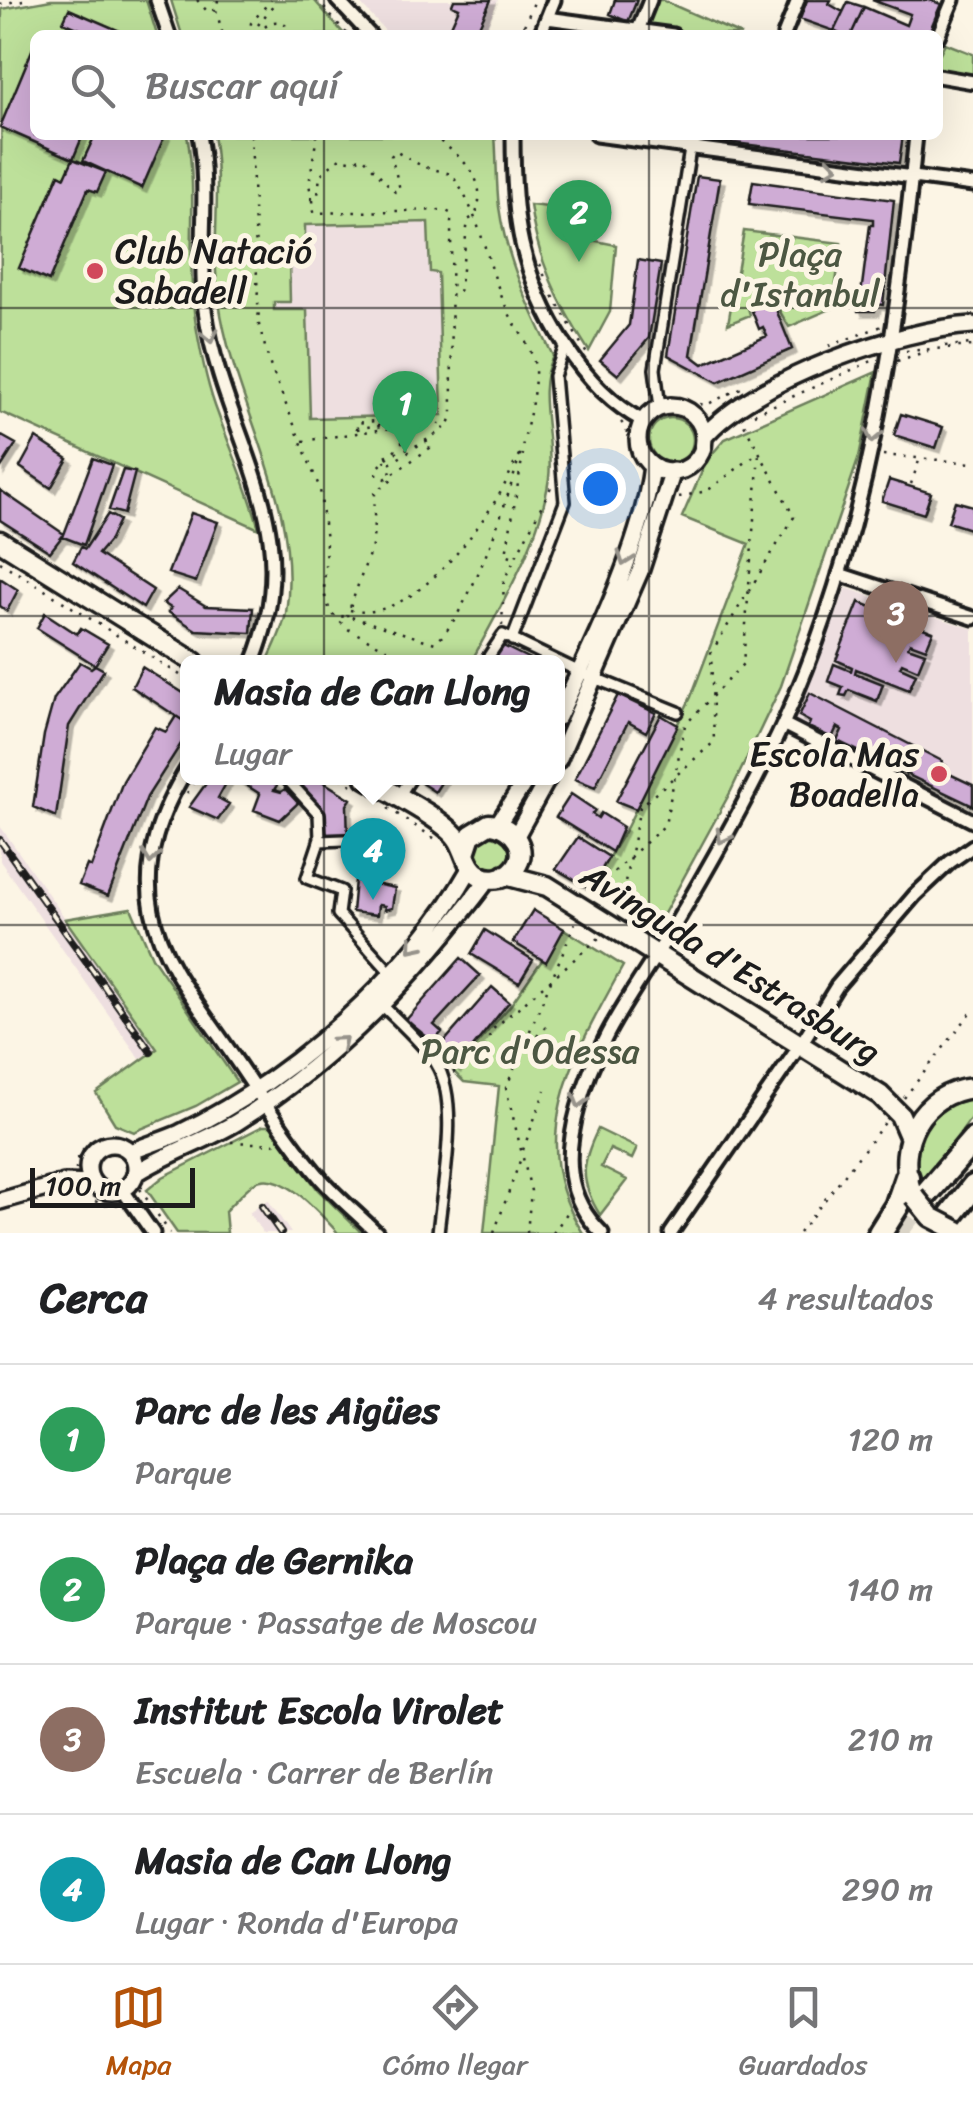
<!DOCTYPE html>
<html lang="es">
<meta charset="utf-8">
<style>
body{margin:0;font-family:Sriracha,sans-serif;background:#f2f2f2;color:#202124}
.scale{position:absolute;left:30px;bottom:25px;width:165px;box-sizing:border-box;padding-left:10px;border:5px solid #1c1c1c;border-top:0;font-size:28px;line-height:35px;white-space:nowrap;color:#1c1c1c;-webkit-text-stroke:8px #fcf5e5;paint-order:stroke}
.you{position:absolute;left:600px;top:488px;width:35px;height:35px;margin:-25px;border:8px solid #fff;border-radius:50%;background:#1a73e8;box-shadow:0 0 0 15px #1a73e833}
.badge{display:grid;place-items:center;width:65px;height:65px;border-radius:50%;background:#b45309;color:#fff;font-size:32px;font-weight:700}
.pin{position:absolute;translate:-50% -82px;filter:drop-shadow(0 2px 5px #0008)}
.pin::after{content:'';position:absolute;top:52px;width:35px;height:30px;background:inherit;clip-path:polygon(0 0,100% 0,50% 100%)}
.popup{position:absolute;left:180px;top:655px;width:385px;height:130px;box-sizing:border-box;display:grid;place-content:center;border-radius:15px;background:#fff;filter:drop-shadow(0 2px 8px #0005);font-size:32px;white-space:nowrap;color:#757577}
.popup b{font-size:38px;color:#202124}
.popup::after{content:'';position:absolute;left:50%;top:100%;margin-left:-20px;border:20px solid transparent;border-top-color:#fff}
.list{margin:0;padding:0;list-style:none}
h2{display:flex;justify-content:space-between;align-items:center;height:130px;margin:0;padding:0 40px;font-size:42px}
h2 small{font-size:32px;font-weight:400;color:#757577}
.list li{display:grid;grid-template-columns:65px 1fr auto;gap:30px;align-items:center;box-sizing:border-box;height:150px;padding:0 40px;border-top:2px solid #e0e0e0}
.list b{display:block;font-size:38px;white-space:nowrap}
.list p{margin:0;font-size:32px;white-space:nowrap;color:#757577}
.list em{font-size:32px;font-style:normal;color:#757577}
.icon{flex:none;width:55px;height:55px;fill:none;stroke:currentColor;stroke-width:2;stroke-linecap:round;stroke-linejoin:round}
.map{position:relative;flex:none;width:973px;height:1233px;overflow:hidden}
.search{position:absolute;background:#fff;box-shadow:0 10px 40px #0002;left:30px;right:30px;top:30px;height:110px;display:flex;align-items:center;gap:25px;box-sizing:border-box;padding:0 35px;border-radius:15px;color:#757577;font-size:38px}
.sheet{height:730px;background:#fff}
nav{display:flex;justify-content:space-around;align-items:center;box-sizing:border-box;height:140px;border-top:2px solid #e0e0e0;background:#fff;font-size:28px;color:#757577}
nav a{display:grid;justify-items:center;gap:5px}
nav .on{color:#b45309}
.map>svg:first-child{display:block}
.built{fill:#eedfe0}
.green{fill:#bde09a;stroke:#6c7e5b;stroke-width:2.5;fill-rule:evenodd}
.building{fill:#cfacd5;stroke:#1c1c1c;stroke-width:2.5;filter:url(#shadow)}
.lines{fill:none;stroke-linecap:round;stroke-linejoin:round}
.motorway-tunnel{stroke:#dad4c7;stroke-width:22;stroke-dasharray:22 11;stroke-linecap:butt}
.pedestrian-casing{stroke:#1c1c1c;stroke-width:16}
.minor-casing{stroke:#1c1c1c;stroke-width:19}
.tertiary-casing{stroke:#1c1c1c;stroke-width:22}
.secondary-casing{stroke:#1c1c1c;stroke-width:25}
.motorway-casing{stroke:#1c1c1c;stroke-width:30}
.path{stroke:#1c1c1c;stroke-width:2.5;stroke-dasharray:2.5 8;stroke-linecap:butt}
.pedestrian{stroke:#fcf5e5;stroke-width:9}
.minor{stroke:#fcf5e5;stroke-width:11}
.tertiary{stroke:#fcf5e5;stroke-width:15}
.secondary{stroke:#fcf5e5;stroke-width:18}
.motorway{stroke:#fcf5e5;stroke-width:22}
.rail-casing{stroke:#1c1c1c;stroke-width:8}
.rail{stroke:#fcf5e5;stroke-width:4;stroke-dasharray:11;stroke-linecap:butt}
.secondary-bridge-casing{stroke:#1c1c1c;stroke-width:25;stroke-linecap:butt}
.path-bridge{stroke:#1c1c1c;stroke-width:2.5;stroke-dasharray:2.5 8;stroke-linecap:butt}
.secondary-bridge{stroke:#fcf5e5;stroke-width:18}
.oneway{stroke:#97938b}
.grid{fill:none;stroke:#1c1c1c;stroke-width:2.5;stroke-opacity:0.55}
.poi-dot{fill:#d1495b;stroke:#fcf5e5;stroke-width:4}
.labels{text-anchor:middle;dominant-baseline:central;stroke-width:10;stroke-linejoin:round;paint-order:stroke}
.poi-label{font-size:35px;fill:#1c1c1c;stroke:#fcf5e5;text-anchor:start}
.park-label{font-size:35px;fill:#4c5742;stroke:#fcf5e5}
.street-label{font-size:35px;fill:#1c1c1c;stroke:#fcf5e5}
</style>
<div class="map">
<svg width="973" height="1233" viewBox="0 0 973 1233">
<defs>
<filter id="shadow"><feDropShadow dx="4.5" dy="4.5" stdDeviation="0" flood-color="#0004"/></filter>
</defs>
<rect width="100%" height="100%" fill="#fcf5e5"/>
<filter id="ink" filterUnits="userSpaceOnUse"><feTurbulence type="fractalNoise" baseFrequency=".01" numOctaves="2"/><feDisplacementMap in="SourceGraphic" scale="20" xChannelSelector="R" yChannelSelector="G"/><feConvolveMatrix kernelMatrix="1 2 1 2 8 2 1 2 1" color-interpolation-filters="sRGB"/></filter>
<g filter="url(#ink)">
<path class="built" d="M357 0H498L483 35H389Z
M429 222 430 272H438L442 415 310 418 307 310 274 311 273 302H289V258L276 257V249L304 225Z
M846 588 973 629V806L795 720Z
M0 826 10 840 157 1049 140 1059 0 861Z
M268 1200 291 1233H263L249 1213Z"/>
<path class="green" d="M51 0H146L157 35H35V135H187C199 198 185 262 196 325 201 355 207 386 218 414 232 453 249 489 259 529L0 412 2 9Z
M171 0H314L345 35H182Z
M650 0H662L741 35H673L638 30Z
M945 43 973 54V78L938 70V57Z
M213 135H495C497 159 496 183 499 207 506 259 530 309 553 356 534 392 554 438 549 478 540 543 501 605 471 662H267C274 647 283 629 286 613 303 504 234 407 219 302 210 246 223 191 213 135ZM428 222 430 272 438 273 442 415 310 418 307 310H274V302H290L289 257H277L276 250 305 249V225Z
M530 205 594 212 591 240 616 245 610 312 589 351C559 305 537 259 530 205Z
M744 231 841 243 833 308 789 327 769 292 746 301 750 315 728 324Z
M876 372 859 457 781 686 731 791 661 919 651 927 590 889 627 827 691 697 749 544 682 517 707 460 725 439Z
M649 440a22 22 0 1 1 44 0a22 22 0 1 1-44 0Z
M476 852a18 18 0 1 1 36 0a18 18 0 1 1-36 0Z
M131 908 152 957 237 1082 196 1106 134 1132 115 1124 96 1093 157 1049 65 919Z
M564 929 623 966C576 1051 522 1139 583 1233H484L499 1086 464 1082 453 1071 510 1006Z
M973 1099V1115L922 1185C904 1146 932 1104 973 1099Z
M263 1126H271L318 1190 362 1233H338C321 1215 281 1166 254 1183 244 1190 234 1202 225 1211L227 1233H177L147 1190 163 1177Z
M598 1129 637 1148 632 1159 610 1149 601 1167 627 1180 600 1215C579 1181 581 1163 598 1129Z"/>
<path class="building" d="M454 0H491L475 35H447L459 8 452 5Z
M615 0H637L628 22 610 14Z
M807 0H831L829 4 843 12 834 31 800 19Z
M872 0H930L941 4 928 35H851L864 7 906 25 910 14Z
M848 2 864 7 851 35H842L834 31Z
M69 9 129 35H94L63 22Z
M35 43V135H83L73 159 0 127Z
M95 135H165L142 188 83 161Z
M703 135H903L899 163 702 139Z
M73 159 106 172 97 192 88 189 49 281 19 268 59 174 65 177Z
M697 176 720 179 691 355 703 364 767 336 763 327 759 329 750 306 771 297 792 349 718 382 668 355Z
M753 181 894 200 883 305 876 304 875 311H858L854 297 861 294 870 225H873V219L749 204Z
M638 260 661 264 649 338 618 375 600 360 629 325Z
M901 414 943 427 936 448 894 435Z
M0 435 16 444 0 469Z
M36 438 68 459 51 488 20 467Z
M93 458 112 465 84 545 63 537Z
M123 470 135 472 124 514 109 510Z
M889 480 931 493 924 514 882 501Z
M0 490 64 534 50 552 0 520Z
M955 501 973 506V530L948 522Z
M191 513 218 522 196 582 168 573Z
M108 514 119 520 109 541 98 554 153 590 143 608 73 562 81 547 85 549Z
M0 578 18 590 7 611 0 606Z
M178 589 206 606 253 608 251 633 196 630 168 612 171 608 163 603Z
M859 602 933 632 926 649 910 643 908 647 925 653 918 670 902 663 900 667 916 674 909 690 856 669 855 673 883 684 877 701 849 690 846 696 840 695 843 687 828 681 834 664 851 671 852 667 836 660Z
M45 613 77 634 81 628 108 644 95 665 37 628Z
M501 645 536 662H491Z
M80 662 91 668 95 665 104 670 69 726 56 817 33 807 44 735 54 699Z
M142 667 188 696V724L132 687Z
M810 693 942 761 939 769 973 785V806L837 741 842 730 837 727 832 738 808 727 810 722 799 716Z
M618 695 656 713 646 732 628 722 595 787 575 779Z
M661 715 678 725 636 809 616 801Z
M176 716 188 724V733L147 797 108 896 79 885 87 865 91 867 123 781 155 727 166 732Z
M210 778H229L218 798 229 804 218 820 189 807Z
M235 778H265L277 785 274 790 281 792 285 789 298 803 280 820 254 810 260 794Z
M301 778H317L351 799 347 805 348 839 325 838 323 814 296 783Z
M420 778H444L435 792 418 781Z
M571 794 595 810 592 814 598 818 601 813 623 827 612 852 556 817Z
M578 837 609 857 590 889 556 869Z
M355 880 395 888 392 908 384 910 385 906 378 905 377 915 352 912Z
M533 910 564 929 546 962 513 942Z
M485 930 533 960 519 983 471 954Z
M461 958 480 975 434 1025 442 1032 433 1042 406 1020Z
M492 987 509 1002 456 1068 437 1050Z"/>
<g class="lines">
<path class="motorway-tunnel" d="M896 1233 927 1193"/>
<defs>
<path id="pedestrian" d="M660 407 655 369 690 149
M512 640 565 502 554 376 566 343
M485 662 503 635 580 672 678 712
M286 778 319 814 320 839 307 878 341 891 338 914 391 973
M401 793 411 778
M319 841 371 839
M383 1006C400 1023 422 1042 436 1063 461 1103 442 1187 438 1233"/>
<path id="minor" d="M157 0 169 35
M337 0 370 35
M547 18 673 35
M638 30 650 0
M540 35 554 0
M784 35 798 0
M938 36 953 0
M938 76 973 82
M199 135C210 193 198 252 205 310 223 440 310 524 253 662
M513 135C513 171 514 209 522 244 538 311 581 388 643 421
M596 135 973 185
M839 574 973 618
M783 724 973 821
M188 767C161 811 142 859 152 911 162 965 204 1012 233 1056 262 1098 289 1142 322 1180 339 1199 359 1215 377 1233
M122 1189 153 1233
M602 1233C565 1197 565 1155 578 1108 597 1036 636 989 673 928 712 862 752 792 784 722 869 534 896 338 916 135
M671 1233 801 1044 837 986 915 895 950 862 973 846"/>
<path id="tertiary" d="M638 439a33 33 0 1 1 66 0a33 33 0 1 1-66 0Z
M704 437C752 380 899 329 973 325
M558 717C592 647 643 542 652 466
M558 760 641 569 673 471
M498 824 527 778
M516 836 548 778
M88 1168a24 24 0 1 1 48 0a24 24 0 1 1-48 0Z
M130 1152C147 1145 164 1140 180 1133 292 1079 410 975 471 867
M135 1174C167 1153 204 1142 237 1122 338 1059 418 972 489 878
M0 1201 64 1183 94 1184"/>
<path id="secondary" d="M0 541 194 662
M366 778C389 792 442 818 457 838 466 850 466 869 481 876 491 881 503 879 511 872 533 853 514 825 489 824L471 835 465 853
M505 875 547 886 880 1095 900 1115 909 1136
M911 1190C895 1143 921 1093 973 1088"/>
<path id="motorway" d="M927 1193 973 1140
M951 1215 973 1187
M880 1233 897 1206 907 1177"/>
</defs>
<use href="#pedestrian" class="pedestrian-casing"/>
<use href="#minor" class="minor-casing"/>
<use href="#tertiary" class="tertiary-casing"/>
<use href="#secondary" class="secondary-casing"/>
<use href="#motorway" class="motorway-casing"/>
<path class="path" d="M197 0 207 11 216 10
M218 0 216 10 223 35
M317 0 348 35
M0 4 23 0
M258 25 277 0
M249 35 251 23 271 0
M258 35C266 25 272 18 285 24L288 35
M520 35 535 0
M251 135 259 325 270 365 320 489 326 541 324 593 330 611 346 628 411 662
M317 135 309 184 312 199 318 195 320 175 340 158 355 161 362 156 395 192 400 189 391 156 395 151 422 166 451 174C481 214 486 262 506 307 514 326 533 347 535 368 538 422 476 611 435 643L351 617 335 616
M432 135C459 156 491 177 475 216L468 220 459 294 454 295
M455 135 469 141 466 135
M313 200 314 213 444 210 450 213 451 221 452 417 448 426 388 465 393 478 375 493 373 543 347 616
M540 264 546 280
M553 296 587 354
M829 346 882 326
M945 346 973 344
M906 351 973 346
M897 361 928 351
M669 399 706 405 745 386
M754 414 874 360
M621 422C632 434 627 452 639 468
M357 429 356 423 377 421 379 428
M303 441 432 422 448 426
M883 455 973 463
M686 478 699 471 712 448
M911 484 920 458
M679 497 707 491 758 453
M511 556 506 554 523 454
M0 562 188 680
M350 610C409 625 472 539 499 495 507 482 512 467 520 453
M502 626 504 580 552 485
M341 778 352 785
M187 793 197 778
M388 808 440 842
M591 893 665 825 685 725 743 664 759 453
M619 912 640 807 714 742 711 653 794 517 743 422
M522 1051 546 1027
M453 1073 483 1054 492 1030 599 938
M904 1098 973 1010
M76 1170a35 35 0 1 1 70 0a35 35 0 1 1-70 0Z
M231 1142 278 1144
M523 1150 545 1090
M140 1189 170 1233
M494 1233 521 1158
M527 1233 531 1191 506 1088 575 923
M553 1233 570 1209
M799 1233 887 1120"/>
<use href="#pedestrian" class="pedestrian"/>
<use href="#minor" class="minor"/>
<use href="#tertiary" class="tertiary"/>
<use href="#secondary" class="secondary"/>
<use href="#motorway" class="motorway"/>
<defs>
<path id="rail" d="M0 840 151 1052
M262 1206 281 1233"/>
</defs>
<use href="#rail" class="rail-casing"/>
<use href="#rail" class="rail"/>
<defs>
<path id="secondary-bridge" d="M914 1196 931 1217 958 1231"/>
</defs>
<use href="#secondary-bridge" class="secondary-bridge-casing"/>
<path class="path-bridge" d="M357 429 407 419 415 421V428L377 469V474L385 479 430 448 429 441 382 457 388 465"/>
<use href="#secondary-bridge" class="secondary-bridge"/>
</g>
<defs><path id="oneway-chevron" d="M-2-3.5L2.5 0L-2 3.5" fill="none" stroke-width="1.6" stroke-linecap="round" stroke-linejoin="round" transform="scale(2.5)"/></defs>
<g class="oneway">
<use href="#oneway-chevron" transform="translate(831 167) rotate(7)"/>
<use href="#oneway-chevron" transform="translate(210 336) rotate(78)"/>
<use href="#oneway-chevron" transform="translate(873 436) rotate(102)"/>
<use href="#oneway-chevron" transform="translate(625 559) rotate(110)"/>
<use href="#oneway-chevron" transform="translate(723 837) rotate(118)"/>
<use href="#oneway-chevron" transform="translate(151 857) rotate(97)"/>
<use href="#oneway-chevron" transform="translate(414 946) rotate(130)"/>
<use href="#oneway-chevron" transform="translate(341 1042) rotate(-41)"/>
<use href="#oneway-chevron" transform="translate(580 1101) rotate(106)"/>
</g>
</g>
<path class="grid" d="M324 0V35M649 0V35M324 135V1233M649 135V1233M0 308H973M0 616H973M0 925H973"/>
<g class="poi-dot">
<circle cx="95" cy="271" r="10"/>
<circle cx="939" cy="774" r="10"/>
</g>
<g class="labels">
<g class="poi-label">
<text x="115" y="251">Club Natació<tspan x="115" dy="40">Sabadell</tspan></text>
<text x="919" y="754" text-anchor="end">Escola Mas<tspan x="919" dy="40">Boadella</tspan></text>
</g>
<g class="park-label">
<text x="800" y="254">Plaça<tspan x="800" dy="40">d'Istanbul</tspan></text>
<text x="530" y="1051">Parc d'Odessa</text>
</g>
<g class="street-label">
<text transform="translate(731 963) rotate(32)">Avinguda d'Estrasburg</text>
</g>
</g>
</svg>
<div class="scale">100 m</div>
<div class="you"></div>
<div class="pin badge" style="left:405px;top:453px;background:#2e9e5b">1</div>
<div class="pin badge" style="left:579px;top:262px;background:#2e9e5b">2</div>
<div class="pin badge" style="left:896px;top:663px;background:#8d6e63">3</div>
<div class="pin badge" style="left:373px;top:900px;background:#0f9aa8">4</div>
<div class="popup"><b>Masia de Can Llong</b>Lugar</div>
<div class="search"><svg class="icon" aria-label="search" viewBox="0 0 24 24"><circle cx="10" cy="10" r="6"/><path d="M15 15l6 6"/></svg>Buscar aquí</div>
</div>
<section class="sheet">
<h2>Cerca<small>4 resultados</small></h2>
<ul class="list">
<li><span class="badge" style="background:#2e9e5b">1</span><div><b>Parc de les Aigües</b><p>Parque</p></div><em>120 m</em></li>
<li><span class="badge" style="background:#2e9e5b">2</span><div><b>Plaça de Gernika</b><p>Parque · Passatge de Moscou</p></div><em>140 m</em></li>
<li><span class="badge" style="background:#8d6e63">3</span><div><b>Institut Escola Virolet</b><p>Escuela · Carrer de Berlín</p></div><em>210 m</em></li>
<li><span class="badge" style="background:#0f9aa8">4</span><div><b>Masia de Can Llong</b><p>Lugar · Ronda d'Europa</p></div><em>290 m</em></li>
</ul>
</section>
<nav>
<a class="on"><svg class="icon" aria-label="map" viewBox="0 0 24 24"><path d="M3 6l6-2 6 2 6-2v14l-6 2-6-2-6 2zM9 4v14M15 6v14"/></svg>Mapa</a>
<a><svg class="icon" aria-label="directions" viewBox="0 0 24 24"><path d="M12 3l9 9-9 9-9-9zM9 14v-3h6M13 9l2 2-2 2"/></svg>Cómo llegar</a>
<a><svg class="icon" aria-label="saved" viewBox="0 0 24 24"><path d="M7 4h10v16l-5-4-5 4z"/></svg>Guardados</a>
</nav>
